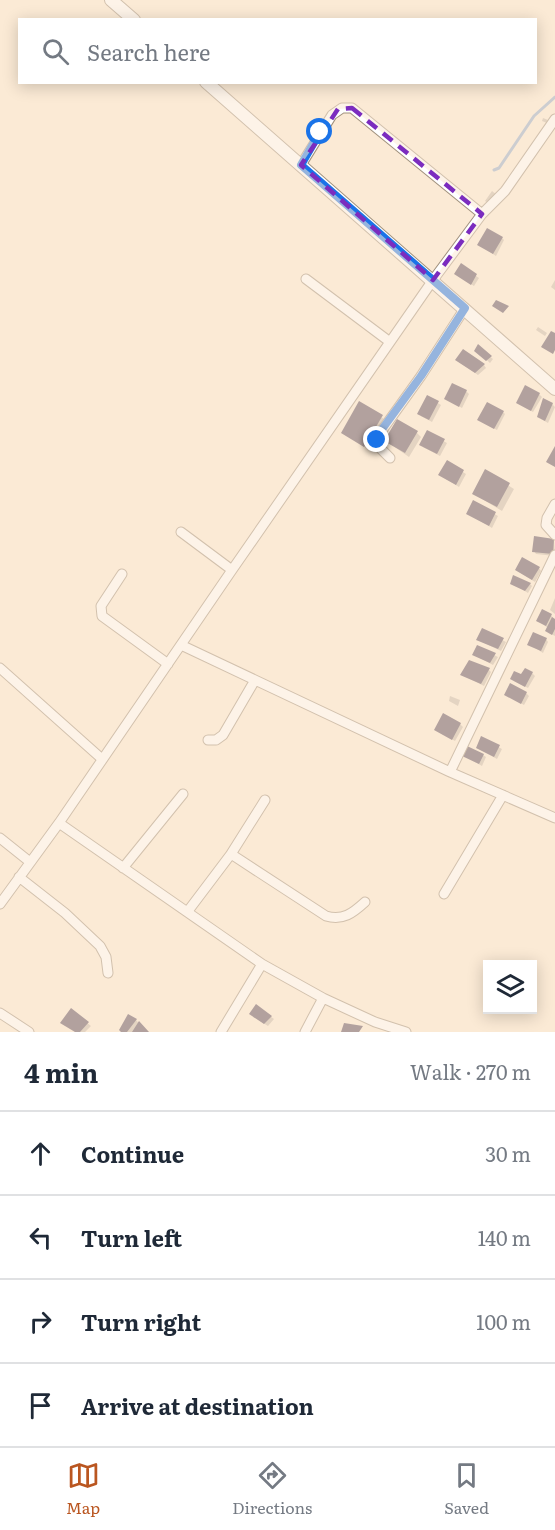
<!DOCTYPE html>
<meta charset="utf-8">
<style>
body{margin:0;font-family:Literata,serif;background:#f6f6f7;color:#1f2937}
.controls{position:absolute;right:18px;bottom:18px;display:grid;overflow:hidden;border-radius:0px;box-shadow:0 3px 15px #0003}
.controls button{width:54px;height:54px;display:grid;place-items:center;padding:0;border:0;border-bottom:2px solid #e0e1e3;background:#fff;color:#1f2937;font:30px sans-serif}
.stop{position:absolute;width:18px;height:18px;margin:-14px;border:4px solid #1a73e8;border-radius:50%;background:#fff}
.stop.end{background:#1a73e8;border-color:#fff;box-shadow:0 2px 6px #0008}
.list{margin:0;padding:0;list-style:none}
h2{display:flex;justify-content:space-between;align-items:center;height:78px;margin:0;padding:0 24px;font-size:26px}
h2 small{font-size:20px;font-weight:400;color:#747a83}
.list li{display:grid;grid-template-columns:39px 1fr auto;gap:18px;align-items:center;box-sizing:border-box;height:84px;padding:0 24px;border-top:2px solid #e0e1e3}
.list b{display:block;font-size:22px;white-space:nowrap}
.list em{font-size:20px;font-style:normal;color:#747a83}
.icon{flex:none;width:33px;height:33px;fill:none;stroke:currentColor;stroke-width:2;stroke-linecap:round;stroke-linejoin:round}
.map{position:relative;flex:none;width:555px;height:1032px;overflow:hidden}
.search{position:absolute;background:#fff;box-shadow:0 3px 15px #0003;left:18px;right:18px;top:18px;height:66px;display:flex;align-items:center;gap:15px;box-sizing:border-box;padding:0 21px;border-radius:0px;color:#747a83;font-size:22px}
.sheet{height:414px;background:#fff}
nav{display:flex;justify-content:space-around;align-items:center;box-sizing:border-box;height:84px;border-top:2px solid #e0e1e3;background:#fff;font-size:16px;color:#747a83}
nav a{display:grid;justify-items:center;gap:3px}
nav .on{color:#ba5620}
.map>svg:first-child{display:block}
.shadow{fill:#0003}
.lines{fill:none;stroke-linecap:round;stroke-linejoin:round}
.stream{stroke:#93abcb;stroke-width:3}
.building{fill:#594b5c}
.street-casing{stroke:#a0917d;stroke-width:11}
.secondary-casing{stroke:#a0917d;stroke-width:14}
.street{stroke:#fff;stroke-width:9}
.secondary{stroke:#fff;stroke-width:12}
.route{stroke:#1a73e8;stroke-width:8}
.marked{fill:none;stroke:#7b2cbf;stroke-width:4.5;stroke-dasharray:12 8;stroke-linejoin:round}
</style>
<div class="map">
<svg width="555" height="1032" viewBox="0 0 555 1032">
<rect width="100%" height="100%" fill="#fbead5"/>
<path class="shadow" d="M543 118 548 120 547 123 542 121Z
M492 191 497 195 490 204 485 201Z
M502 238 504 240 496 256 479 245Z
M461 266 479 278 474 286 459 276Z
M555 280V290L551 287Z
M538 327 547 333 545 336 536 330Z
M478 347 493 359 490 363 476 350Z
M463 351 484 365 486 368 478 375 459 362Z
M466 391 469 394 462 408 446 399Z
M539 394 542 397 533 412 517 403Z
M428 397 441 405 432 422 421 416Z
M360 403 387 421 369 450 343 432Z
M552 404 555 407 548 423 541 419Z
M503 412 505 414 497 430 482 422Z
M427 432 447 443 440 456 423 447Z
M417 433 421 437 409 457 386 441Z
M447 462 466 474 459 487 443 477Z
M486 471 514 489 502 511 474 494Z
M474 502 498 516 492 528 468 514Z
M554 540 555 556 536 554 534 551Z
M539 568 541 571 535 582 516 570Z
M512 583 530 584 532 586 528 593Z
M555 598V614L550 610Z
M551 615 555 621V636L549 633 548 628 538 621Z
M483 630 506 642 501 651 478 640Z
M546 639 548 642 543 653 529 644Z
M478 647 498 657 493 665 474 655Z
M489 670 491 672 484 686 462 675Z
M532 673 535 676 528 688 514 681Z
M526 693 529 696 524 705 506 695Z
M450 696 460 700 458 706 449 701Z
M460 724 463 727 455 741 436 730Z
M482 738 502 749 497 759 477 748Z
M483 755 486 757 482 766 464 756Z
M256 1006 274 1019 268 1026 253 1017Z
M71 1010 91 1026 85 1032H75Z
M136 1020 147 1032H123Z"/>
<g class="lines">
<path class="stream" d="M494 170 499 168 534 116 555 97"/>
</g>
<path class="building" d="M487 228 503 237 493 254 477 245Z
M461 263 477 274 471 285 454 274Z
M496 300 509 306 503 313 492 306Z
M551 331 555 333V350L553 354 541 347Z
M478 344 492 356 486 361 474 351Z
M463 349 485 364 475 373 455 360Z
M452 383 467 390 459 407 444 399Z
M525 385 540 393 531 411 516 403Z
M427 395 439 401 429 420 417 414Z
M543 398 553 403 545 421 537 417Z
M359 401 383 415 364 447 341 433Z
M487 402 504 411 494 429 477 420Z
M397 419 418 431 405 453 384 441Z
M427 430 445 439 437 454 419 445Z
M555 446V467L546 462Z
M447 460 464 470 456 485 438 475Z
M485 469 510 483 497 507 472 494Z
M473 500 496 512 489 526 466 514Z
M534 536 554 539 553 554 532 552Z
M522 557 540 567 532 580 515 570Z
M513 575 531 583 525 591 510 584Z
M542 609 552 614 546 626 536 621Z
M552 617 555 619V629L552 635 545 631Z
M482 628 504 638 498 649 476 640Z
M533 632 547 638 541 651 527 645Z
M477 645 496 653 490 663 472 655Z
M469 660 490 668 481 684 460 675Z
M525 668 533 672 525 687 510 679 514 671 521 674Z
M510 683 527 692 521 704 504 695Z
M443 713 461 723 452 740 434 730Z
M481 736 500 745 494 757 476 748Z
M467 746 484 754 479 764 462 756Z
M256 1004 272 1016 264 1024 249 1014Z
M71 1008 89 1022 80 1032H75L60 1023Z
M128 1014 137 1019 127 1032H121L119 1030Z
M139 1021 149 1032H132Z
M344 1023 363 1026 359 1032H341Z"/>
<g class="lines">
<defs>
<path id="street" d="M482 214 505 191 555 119
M306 279 390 342
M390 458 379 447 378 436 421 376 465 308
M555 504 547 518 546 525 555 535
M181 532 232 570
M122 574 101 606 102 616 168 664
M181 645 450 772 555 818
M0 668 102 759
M208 740H216L223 735 255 680
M450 772 555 555
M59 823 262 964 323 998 305 1032
M0 838 30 862
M231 854 265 800
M123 868 183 794
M19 877 65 913 100 946 106 957 108 973
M444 894 503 795
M0 904 59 823 232 570 433 280 482 214 352 108H342L332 115 301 165
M188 911 231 854 326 916C343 921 353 913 365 902
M323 998 375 1022 406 1032
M0 1013 29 1032
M221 1032 262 964"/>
<path id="secondary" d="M111 0 134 20
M206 82 555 389"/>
</defs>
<use href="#street" class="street-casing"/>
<use href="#secondary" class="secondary-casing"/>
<use href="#street" class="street"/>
<use href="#secondary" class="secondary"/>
</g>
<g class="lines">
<path class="route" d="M320 132 301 165 465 308 421 376 380 432 377 440"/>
</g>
<path d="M0 0H555V1032H0ZM352 108 482 214 433 280 301 165 338 109Z" fill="#fbead5" fill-opacity=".55" fill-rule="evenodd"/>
<path class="marked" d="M352 108 482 214 433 280 301 165 338 109Z"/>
</svg>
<div class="controls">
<button><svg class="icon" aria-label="layers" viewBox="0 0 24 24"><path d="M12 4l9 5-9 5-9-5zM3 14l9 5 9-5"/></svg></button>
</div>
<div class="stop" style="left:320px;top:132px"></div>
<div class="stop end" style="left:377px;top:440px"></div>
<div class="search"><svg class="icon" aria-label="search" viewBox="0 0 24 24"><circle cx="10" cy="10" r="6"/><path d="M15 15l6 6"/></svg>Search here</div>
</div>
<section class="sheet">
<h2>4 min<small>Walk · 270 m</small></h2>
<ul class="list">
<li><svg class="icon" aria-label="ahead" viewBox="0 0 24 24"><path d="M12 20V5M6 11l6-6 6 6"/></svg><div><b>Continue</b></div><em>30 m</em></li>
<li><svg class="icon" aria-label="left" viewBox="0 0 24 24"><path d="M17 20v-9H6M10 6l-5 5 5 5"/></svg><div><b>Turn left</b></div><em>140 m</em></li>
<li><svg class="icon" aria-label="right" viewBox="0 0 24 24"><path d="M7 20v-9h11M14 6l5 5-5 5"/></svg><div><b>Turn right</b></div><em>100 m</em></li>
<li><svg class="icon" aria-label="arrive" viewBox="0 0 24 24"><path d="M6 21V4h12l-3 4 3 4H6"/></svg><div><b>Arrive at destination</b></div></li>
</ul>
</section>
<nav>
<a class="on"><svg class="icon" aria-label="map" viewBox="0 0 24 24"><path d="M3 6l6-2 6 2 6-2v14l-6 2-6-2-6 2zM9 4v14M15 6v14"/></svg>Map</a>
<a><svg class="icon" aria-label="directions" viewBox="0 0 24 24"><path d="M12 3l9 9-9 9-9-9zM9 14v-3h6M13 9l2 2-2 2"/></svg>Directions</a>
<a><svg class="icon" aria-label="saved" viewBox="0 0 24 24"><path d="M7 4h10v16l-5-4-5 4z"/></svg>Saved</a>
</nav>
